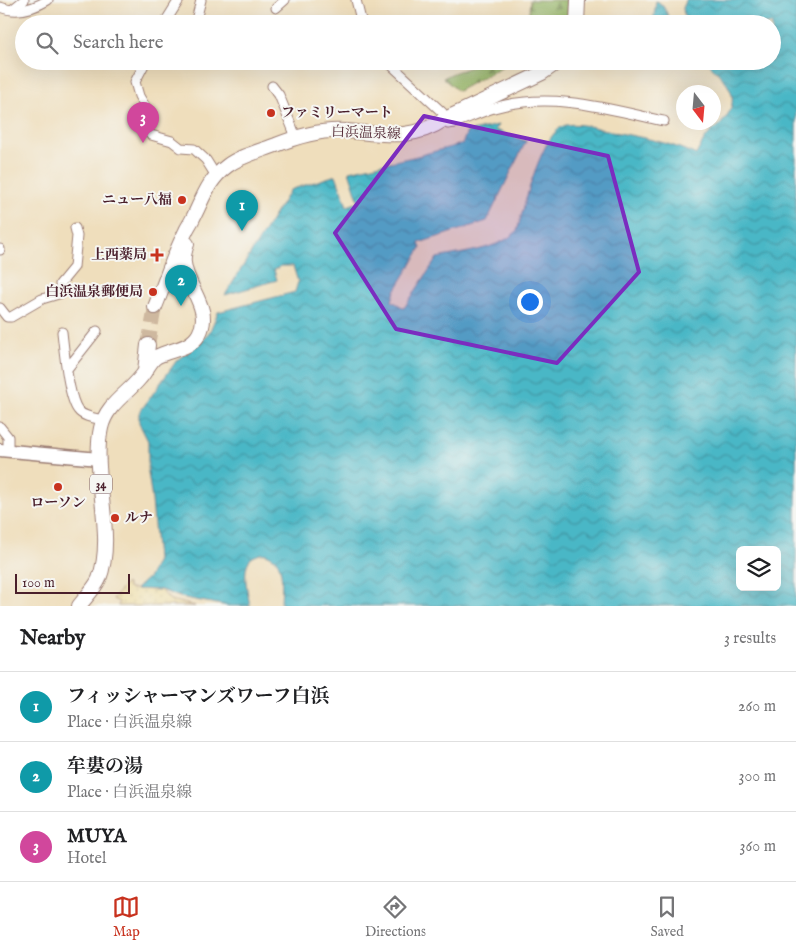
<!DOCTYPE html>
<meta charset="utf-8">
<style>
body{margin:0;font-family:"IM FELL English","Noto Serif JP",serif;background:#f2f2f2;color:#202124}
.controls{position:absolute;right:15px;bottom:15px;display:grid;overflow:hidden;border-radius:8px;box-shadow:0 5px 20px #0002}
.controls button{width:45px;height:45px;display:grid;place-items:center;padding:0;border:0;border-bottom:1px solid #e0e0e0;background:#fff;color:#202124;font:25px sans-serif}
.compass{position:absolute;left:676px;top:85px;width:45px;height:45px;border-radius:50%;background:#fff;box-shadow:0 5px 20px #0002;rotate:164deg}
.scale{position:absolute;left:15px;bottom:12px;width:115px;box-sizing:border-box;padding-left:5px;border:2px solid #4a1f2b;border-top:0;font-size:14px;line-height:18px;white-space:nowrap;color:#4a1f2b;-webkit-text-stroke:4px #f6f6f2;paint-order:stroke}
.you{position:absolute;left:529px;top:301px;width:18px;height:18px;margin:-12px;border:4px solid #fff;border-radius:50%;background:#1a73e8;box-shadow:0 0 0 8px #1a73e833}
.badge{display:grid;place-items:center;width:32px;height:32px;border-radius:50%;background:#c8321e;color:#fff;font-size:16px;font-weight:700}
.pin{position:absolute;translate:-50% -41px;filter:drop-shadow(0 1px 2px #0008)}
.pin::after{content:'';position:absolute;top:26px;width:18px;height:15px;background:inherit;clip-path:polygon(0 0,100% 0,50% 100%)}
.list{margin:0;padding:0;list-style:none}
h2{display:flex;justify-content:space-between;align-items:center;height:65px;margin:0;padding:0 20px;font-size:21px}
h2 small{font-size:16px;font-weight:400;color:#757577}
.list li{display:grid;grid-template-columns:32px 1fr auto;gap:15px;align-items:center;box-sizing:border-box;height:70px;padding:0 20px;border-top:1px solid #e0e0e0}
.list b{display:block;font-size:19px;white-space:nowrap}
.list p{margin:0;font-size:16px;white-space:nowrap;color:#757577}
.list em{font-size:16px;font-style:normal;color:#757577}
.icon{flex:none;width:28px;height:28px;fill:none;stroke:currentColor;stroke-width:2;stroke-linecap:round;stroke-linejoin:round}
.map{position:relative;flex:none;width:796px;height:606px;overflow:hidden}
.search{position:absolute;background:#fff;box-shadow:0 5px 20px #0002;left:15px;right:15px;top:15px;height:55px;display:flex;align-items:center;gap:12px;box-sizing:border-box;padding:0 18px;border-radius:28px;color:#757577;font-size:19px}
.sheet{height:275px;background:#fff}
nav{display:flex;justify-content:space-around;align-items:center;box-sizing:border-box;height:70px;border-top:1px solid #e0e0e0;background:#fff;font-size:14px;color:#757577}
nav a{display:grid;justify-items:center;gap:2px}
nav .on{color:#c8321e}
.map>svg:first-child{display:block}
.forest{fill:url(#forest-firs);stroke:#716a4a}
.sand{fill:url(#sand-dots);stroke:#9c7c64}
.water{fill:url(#water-waves);stroke:#4a6b78;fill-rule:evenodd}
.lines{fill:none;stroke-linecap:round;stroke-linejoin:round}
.primary-tunnel{stroke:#ceb89f;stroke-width:14;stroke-dasharray:14 7;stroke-linecap:butt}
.street-casing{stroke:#9c7e74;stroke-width:11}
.secondary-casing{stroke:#9c7e74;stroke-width:15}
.primary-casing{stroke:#9c7e74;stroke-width:16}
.street{stroke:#fff;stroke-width:9}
.secondary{stroke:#fff;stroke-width:12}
.primary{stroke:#fff;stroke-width:14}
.marked{fill:#7b2cbf;fill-opacity:0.2;stroke:#7b2cbf;stroke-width:4;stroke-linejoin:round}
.poi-dot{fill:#c8321e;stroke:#f6f6f2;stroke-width:2}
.labels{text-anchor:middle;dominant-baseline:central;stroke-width:4;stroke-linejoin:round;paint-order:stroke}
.shield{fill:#f6f6f2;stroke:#7e6067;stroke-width:1}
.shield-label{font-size:12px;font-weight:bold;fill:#4a1f2b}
.poi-label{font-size:14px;font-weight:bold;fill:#4a1f2b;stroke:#f6f6f2;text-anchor:end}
.street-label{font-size:14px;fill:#4a1f2b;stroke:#f6f6f2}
</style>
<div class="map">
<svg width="796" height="606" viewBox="0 0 796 606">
<defs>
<pattern id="forest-firs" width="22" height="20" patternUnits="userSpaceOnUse" patternTransform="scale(1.25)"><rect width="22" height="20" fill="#98b669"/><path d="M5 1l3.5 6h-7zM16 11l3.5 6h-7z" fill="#7e9357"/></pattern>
<pattern id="sand-dots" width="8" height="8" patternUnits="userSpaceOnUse" patternTransform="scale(1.25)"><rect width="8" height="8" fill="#eeda9e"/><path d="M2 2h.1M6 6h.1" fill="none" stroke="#cebb88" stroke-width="1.8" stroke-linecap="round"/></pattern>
<pattern id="water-waves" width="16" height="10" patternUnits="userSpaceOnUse" patternTransform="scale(1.25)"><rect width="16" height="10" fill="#4ab7c6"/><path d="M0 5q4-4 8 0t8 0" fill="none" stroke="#4094a1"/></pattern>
</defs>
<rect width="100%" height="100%" fill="#f6f6f2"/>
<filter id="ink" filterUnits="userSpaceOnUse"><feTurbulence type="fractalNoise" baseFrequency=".02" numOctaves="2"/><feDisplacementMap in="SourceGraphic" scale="10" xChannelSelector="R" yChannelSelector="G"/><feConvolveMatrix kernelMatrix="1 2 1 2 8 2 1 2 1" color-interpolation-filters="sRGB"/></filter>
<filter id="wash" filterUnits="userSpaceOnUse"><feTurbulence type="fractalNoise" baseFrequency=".0096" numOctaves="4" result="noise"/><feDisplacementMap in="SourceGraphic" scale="20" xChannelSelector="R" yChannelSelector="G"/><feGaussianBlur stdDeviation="1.12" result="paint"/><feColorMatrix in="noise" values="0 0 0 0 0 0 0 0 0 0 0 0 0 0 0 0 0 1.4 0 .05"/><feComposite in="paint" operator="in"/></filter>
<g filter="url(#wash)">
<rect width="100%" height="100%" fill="#efdebc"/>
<path class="forest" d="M530 0H567L568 12 567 24H528Z
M489 61H512L458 91 443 78 453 73Z"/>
<path class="sand" d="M126 583 129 589 161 590 170 600 195 606H118L119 602 113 599Z"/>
<path class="water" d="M686 0H796V606H281C281 593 284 575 278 563 276 559 271 556 266 554 262 553 260 554 255 556 239 562 248 593 250 606H228L180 597 161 590 136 589 149 577 157 560 152 500 148 472V441L139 423V413L177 360 202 341 210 331 218 312 295 292 298 282 293 266H281L274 270 277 280 225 295 290 190 336 175 347 206 359 202 349 171 413 157 462 144 467 132 498 125 495 130 526 141 487 221 419 243 421 248 395 291 392 301 404 308 437 258C464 252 497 250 517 231 524 208 541 131 566 125 582 122 602 130 619 133 645 138 672 143 696 155 699 149 703 141 708 135 711 131 716 129 720 125 744 98 729 84 708 63L692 64 691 61H772V24H685L683 8ZM740 550H777V587H740Z
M656 1C664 3 668 16 671 24H653Z"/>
</g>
<g filter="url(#ink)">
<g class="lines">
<path class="primary-tunnel" d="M148 345 155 307"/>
<defs>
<path id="street" d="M356 0 362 24
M0 7C17 14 33 9 48 0
M276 8 285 0
M13 9 24 0
M164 24 179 0
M195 24 201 0
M146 61 135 82 139 96 146 108 139 115 140 126 151 135 172 141 181 148 194 149 206 160 216 176
M387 61 442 112 448 124 455 123C468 118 481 112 494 108 550 91 610 109 664 121
M272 86 279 95 296 137
M0 249V250
M0 308 7 317H11L42 299 62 293 60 284 74 267 77 236 75 228
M62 332C64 349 68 397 78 410 83 417 95 418 103 420
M67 369 97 331
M0 427 8 437V451"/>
<path id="secondary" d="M0 450 99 459"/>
<path id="primary" d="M577 24 578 0
M155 307C165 283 173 256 185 233 187 228 190 224 192 220 203 199 207 181 227 166 240 156 260 151 276 145 298 136 322 129 346 131 383 134 413 141 445 119L542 73 559 61
M145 371 148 345
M79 606C85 598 95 588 99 579 116 536 91 473 101 428 106 405 126 395 140 378 146 372 149 362 156 357 170 349 190 350 199 334 213 309 186 287 184 263 183 257 185 250 187 244"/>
</defs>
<use href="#street" class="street-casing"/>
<use href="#secondary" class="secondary-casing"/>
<use href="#primary" class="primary-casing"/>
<use href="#street" class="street"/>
<use href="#secondary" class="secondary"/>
<use href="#primary" class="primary"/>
</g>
</g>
<path class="marked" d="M424 116 608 156 639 272 557 363 396 329 335 233Z"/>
<g class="poi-dot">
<circle cx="271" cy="113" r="5"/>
<circle cx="182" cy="200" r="5"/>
<path d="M154.5 247.5h5v5h5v5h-5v5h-5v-5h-5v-5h5z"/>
<circle cx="153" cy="292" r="5"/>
<circle cx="58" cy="487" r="5"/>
<circle cx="115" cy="518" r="5"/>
</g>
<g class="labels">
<rect class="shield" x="90" y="474.5" width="22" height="19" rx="4"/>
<g class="shield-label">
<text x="101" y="484">34</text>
</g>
<g class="poi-label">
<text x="281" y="113" text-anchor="start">ファミリーマート</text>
<text x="172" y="200">ニュー八福</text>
<text x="147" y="255">上西薬局</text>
<text x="143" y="292">白浜温泉郵便局</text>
<text x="58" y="503" text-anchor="middle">ローソン</text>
<text x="125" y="518" text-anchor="start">ルナ</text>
</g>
<g class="street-label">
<text transform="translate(366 133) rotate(2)">白浜温泉線</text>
</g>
</g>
</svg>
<div class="controls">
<button><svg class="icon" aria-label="layers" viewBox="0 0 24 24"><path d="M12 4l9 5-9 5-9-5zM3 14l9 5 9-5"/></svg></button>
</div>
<svg class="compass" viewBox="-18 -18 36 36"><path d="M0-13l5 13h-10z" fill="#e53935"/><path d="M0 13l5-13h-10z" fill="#757577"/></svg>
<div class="scale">100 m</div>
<div class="you"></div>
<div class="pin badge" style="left:242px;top:231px;background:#0f9aa8">1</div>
<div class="pin badge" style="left:181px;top:306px;background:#0f9aa8">2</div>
<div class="pin badge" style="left:143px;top:143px;background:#d1479c">3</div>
<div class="search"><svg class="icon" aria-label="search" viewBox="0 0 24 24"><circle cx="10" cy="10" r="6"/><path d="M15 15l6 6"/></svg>Search here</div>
</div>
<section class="sheet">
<h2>Nearby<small>3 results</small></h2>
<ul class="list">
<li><span class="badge" style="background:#0f9aa8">1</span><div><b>フィッシャーマンズワーフ白浜</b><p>Place · 白浜温泉線</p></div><em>260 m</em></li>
<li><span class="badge" style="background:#0f9aa8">2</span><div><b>牟婁の湯</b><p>Place · 白浜温泉線</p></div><em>300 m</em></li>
<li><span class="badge" style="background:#d1479c">3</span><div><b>MUYA</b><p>Hotel</p></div><em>360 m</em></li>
</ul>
</section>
<nav>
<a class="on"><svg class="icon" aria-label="map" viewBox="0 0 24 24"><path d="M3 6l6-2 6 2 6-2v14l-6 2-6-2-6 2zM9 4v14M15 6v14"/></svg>Map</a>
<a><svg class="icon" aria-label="directions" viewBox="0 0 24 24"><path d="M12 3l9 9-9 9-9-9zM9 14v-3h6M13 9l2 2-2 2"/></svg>Directions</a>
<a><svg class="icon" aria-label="saved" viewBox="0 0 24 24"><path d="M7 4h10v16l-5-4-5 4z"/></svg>Saved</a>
</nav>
